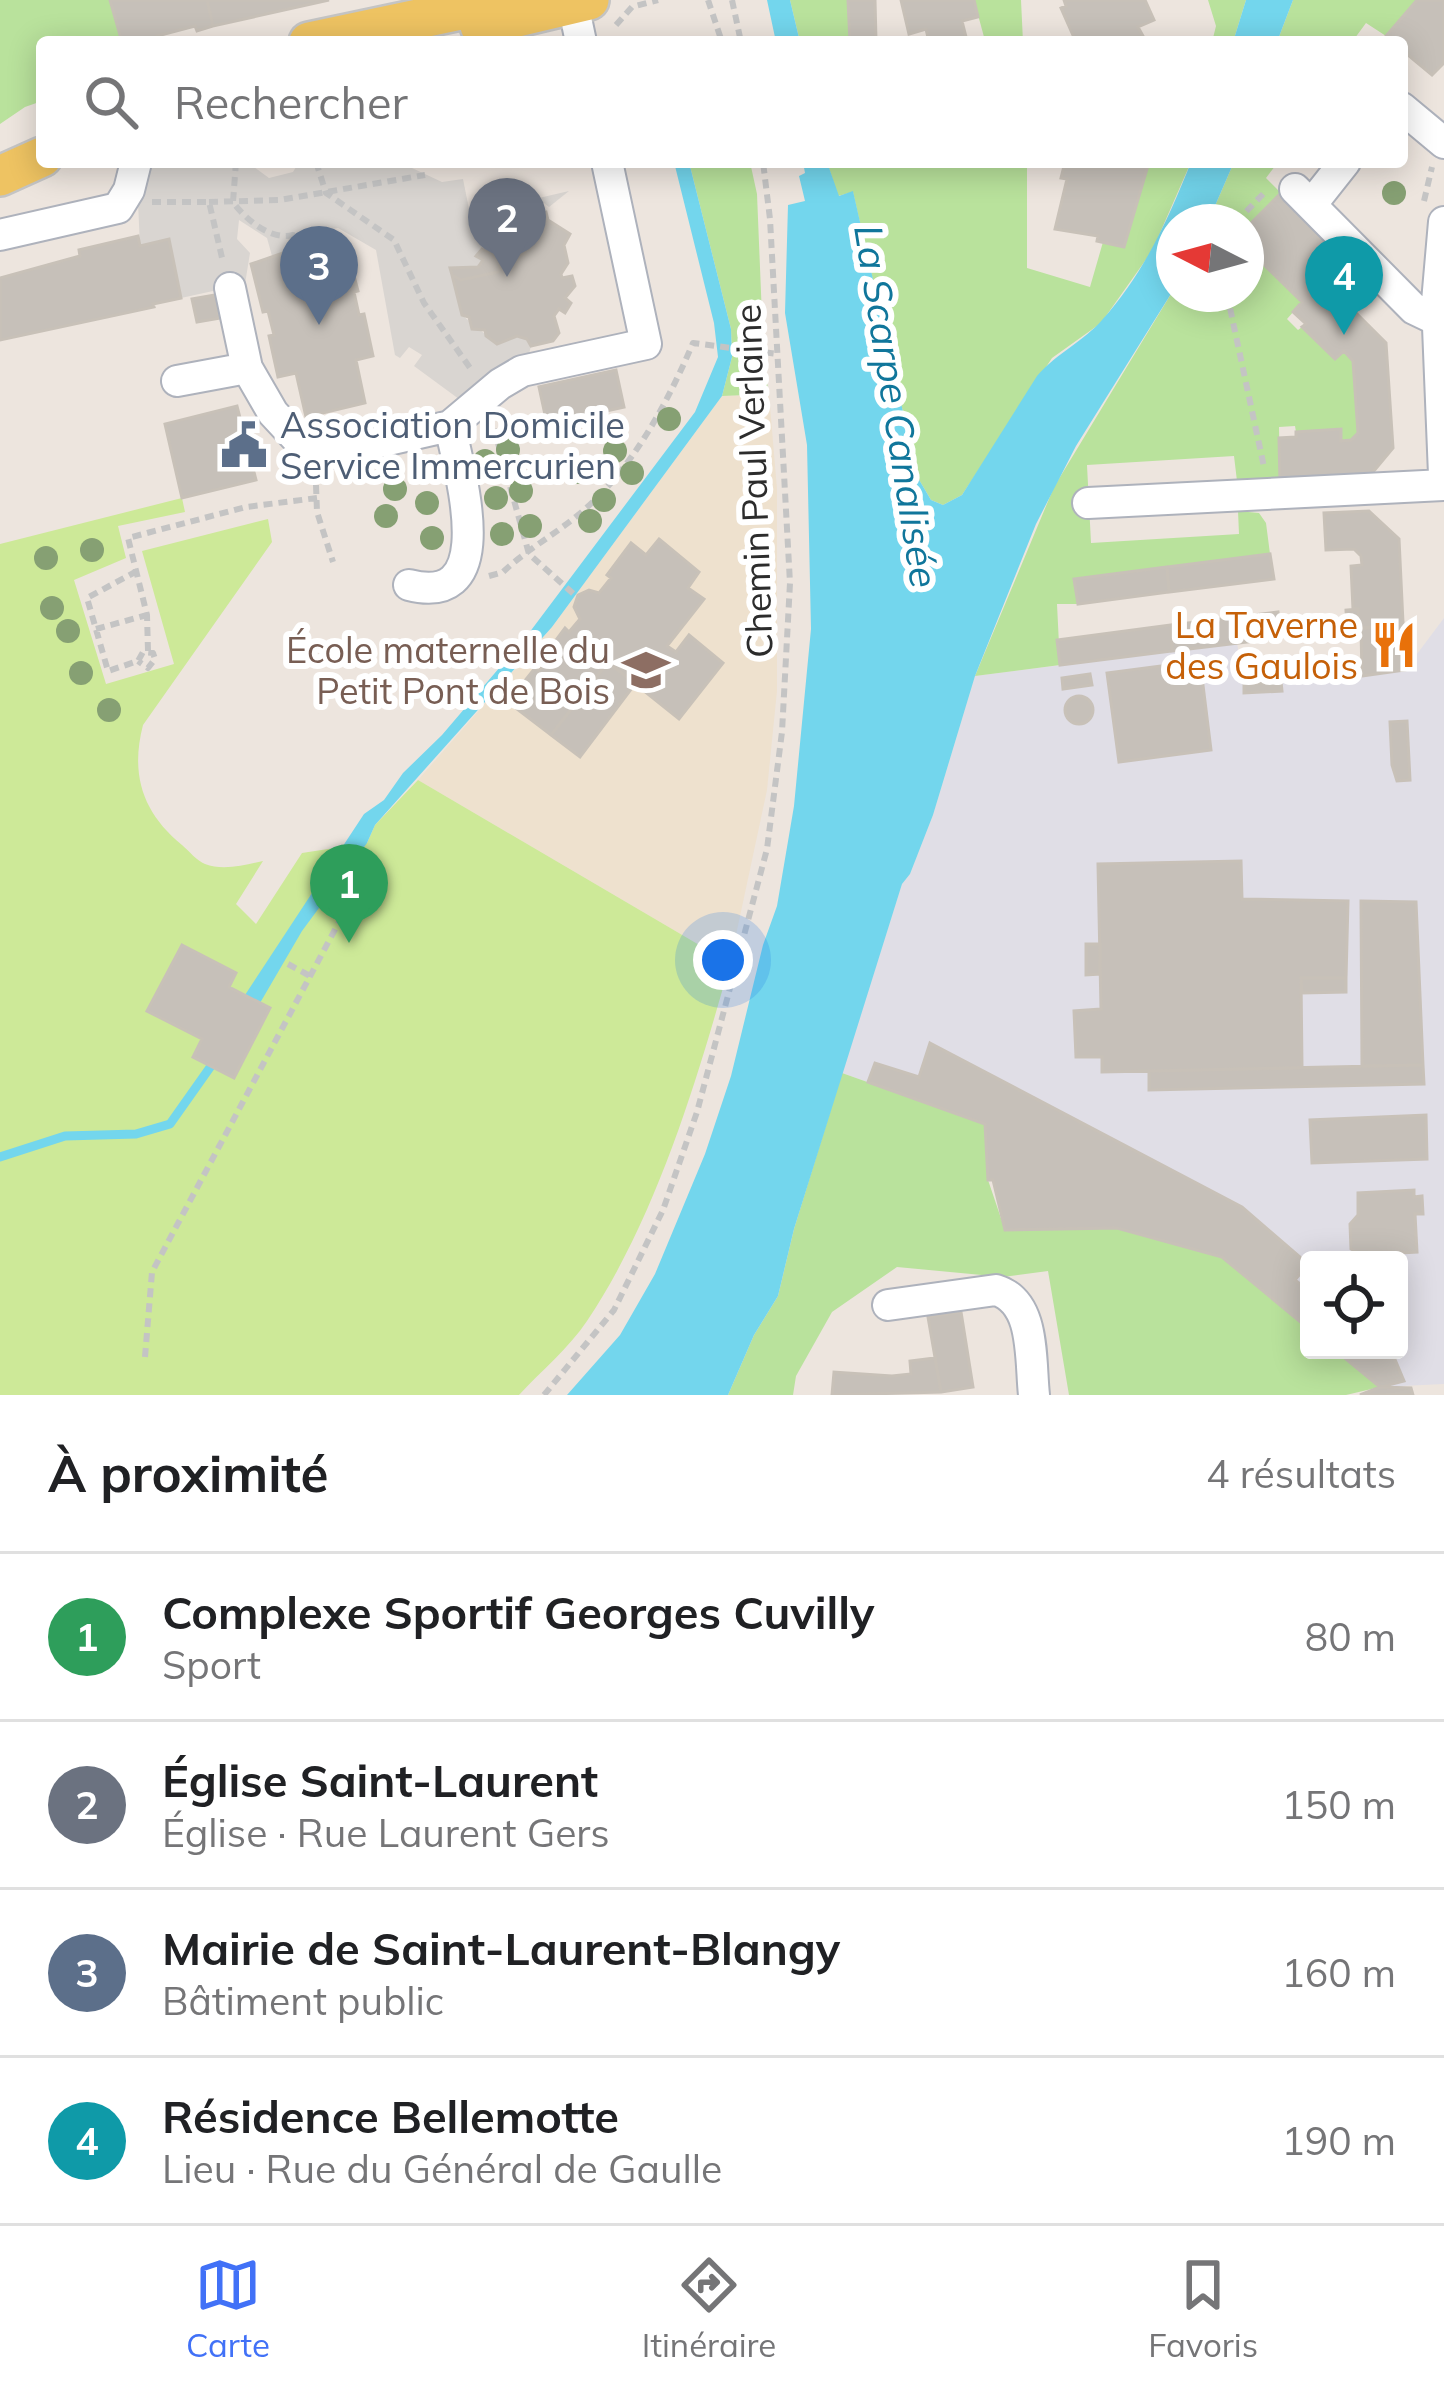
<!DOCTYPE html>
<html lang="fr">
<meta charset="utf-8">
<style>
body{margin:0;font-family:Mulish,sans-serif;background:#f6f6f6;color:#202124}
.controls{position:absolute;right:36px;bottom:36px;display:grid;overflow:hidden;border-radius:12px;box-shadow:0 6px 30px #0003}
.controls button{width:108px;height:108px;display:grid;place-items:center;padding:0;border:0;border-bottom:3px solid #e0e0e0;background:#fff;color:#202124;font:60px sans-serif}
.compass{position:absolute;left:1156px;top:204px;width:108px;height:108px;border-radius:50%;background:#fff;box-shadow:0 6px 30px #0003;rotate:276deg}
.you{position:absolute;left:723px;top:960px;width:42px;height:42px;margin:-30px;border:9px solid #fff;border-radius:50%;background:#1a73e8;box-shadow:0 0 0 18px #1a73e833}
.badge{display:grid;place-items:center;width:78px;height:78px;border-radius:50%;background:#4171f7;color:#fff;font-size:39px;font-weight:700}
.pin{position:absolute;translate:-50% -99px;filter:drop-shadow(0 3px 6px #0008)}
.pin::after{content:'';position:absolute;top:63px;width:42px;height:36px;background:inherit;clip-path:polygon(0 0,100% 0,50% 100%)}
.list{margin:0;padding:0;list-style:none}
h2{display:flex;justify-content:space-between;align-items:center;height:156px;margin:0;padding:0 48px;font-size:51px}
h2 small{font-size:39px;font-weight:400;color:#757577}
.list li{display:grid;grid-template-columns:78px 1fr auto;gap:36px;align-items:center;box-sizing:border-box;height:168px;padding:0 48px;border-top:3px solid #e0e0e0}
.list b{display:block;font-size:45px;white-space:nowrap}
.list p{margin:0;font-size:39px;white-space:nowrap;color:#757577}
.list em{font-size:39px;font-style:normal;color:#757577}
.icon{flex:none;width:66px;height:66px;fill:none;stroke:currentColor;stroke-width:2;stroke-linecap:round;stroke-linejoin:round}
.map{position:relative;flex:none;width:1444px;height:1395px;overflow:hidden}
.search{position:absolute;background:#fff;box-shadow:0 6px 30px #0003;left:36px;right:36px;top:36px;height:132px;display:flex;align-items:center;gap:30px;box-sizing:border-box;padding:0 42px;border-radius:12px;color:#757577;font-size:45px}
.sheet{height:828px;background:#fff}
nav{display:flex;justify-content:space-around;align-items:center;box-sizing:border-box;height:168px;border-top:3px solid #e0e0e0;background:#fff;font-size:33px;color:#757577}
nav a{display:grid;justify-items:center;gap:6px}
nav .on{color:#4171f7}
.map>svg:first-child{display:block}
.industrial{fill:#e0dee6}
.education{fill:#eee1ce}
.green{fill:#b9e29c}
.pitch{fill:#cde998}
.plaza{fill:#d9d5d1}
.water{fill:#73d6ed}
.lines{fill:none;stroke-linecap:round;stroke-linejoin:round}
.stream{stroke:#73d6ed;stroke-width:9}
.building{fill:#c6c0b9;stroke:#c8c1b8;stroke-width:3}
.minor-casing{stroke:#aeb2bc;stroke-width:34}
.major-casing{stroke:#c4c4c4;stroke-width:44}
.path{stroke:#c4c4c4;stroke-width:6;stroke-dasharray:9 6;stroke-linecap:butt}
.minor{stroke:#fff;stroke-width:30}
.major{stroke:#eec362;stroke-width:39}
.tree{fill:#86a073}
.labels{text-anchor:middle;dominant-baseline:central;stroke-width:12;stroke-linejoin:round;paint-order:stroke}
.service-label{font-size:36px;fill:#4e5e75;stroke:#fff;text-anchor:start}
.street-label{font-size:36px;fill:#2c2c2c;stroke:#fff}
.food-label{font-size:36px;fill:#c56008;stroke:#fff;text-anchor:end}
.education-label{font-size:36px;fill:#785e54;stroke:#fff;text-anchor:end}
.water-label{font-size:39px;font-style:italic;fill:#10769b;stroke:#fff}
</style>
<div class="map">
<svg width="1444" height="1395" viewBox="0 0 1444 1395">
<rect width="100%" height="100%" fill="#ede5de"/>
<path class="industrial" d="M1444 618V1384L1380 1387 1335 1350H1399V1260H1309V1329L1005 1230 994 1180H988L985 1124 842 1073 902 884 910 874 933 815 975 676 1237 643 1244 684 1362 676 1405 670Z"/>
<path class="education" d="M769 394 777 489V691L767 790 730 963 418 780 552 627 722 396Z"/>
<path class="green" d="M0 0H110L121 42H42V101L25 107 0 124Z
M790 0H848L850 42H800Z
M974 0H1021L1023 42H972L984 37Z
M1208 0H1246L1233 42H1212L1216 26Z
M1293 0H1417L1386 36 1366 23 1352 42H1277Z
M689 162H750L757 194 763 341 756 353 758 363 764 365 769 394 722 396 732 357 731 329Z
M827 162H1027V268L1090 287 1103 242 1124 247 1149 162H1191L1152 251 1101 323 1052 358 962 495 943 505 931 500 918 478 853 192 838 196Z
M1234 162H1278L1266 178 1281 193 1246 228V222H1208Z
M1246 247 1302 302 1287 319 1298 330 1302 327 1334 359 1344 351 1353 361 1358 433 1351 440 1341 441 1340 429 1296 432 1295 426 1279 427 1280 482 1237 481 1234 456 1087 465 1091 543 1239 534 1238 511 1259 513 1266 523 1270 554 1075 579 1078 604H1057L1060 665 975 676 1054 487 1174 289V294H1246Z
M842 1073 985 1124 988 1180 1005 1230 1117 1228 1222 1257 1309 1329V1350H1335L1380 1387 1346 1395H1069L1048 1271 1003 1277 897 1267 832 1312 796 1376 793 1395H728L754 1335 778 1296 794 1229Z"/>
<path class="pitch" d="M182 498 185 512 118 526 126 558 74 580 106 684 174 664 142 551 268 519 272 542 143 725C130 775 143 813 182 845 189 851 197 861 205 864 223 871 245 865 263 861L236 904 256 924 302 853 367 843 375 825 418 780 730 963C697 1081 656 1218 587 1321 569 1348 541 1371 519 1395H0V544Z"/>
<path class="plaza" d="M145 162H247L269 178 293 172 299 162H410L412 168 442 182 463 179 470 214 569 191 549 207 544 203 481 221 493 246 477 255 483 260 478 267 451 269 462 315 497 344 517 336 527 339 531 346 528 358 463 402 414 366 422 355 409 347 400 358 395 355 376 250 338 228 319 231 322 244 307 248 299 239 289 241 286 252 272 256 267 238 239 220 237 239 250 253 245 284 181 298 169 240 140 246 138 202Z"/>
<path class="water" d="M767 0H790L800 42H776Z
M1246 0H1293L1277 42H1233Z
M674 162H689L731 329 732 357 722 396 552 627 375 825 367 843 302 931 260 1003 245 995 364 814 384 800 403 773 442 735 529 633 695 412 718 357 714 323Z
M803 162H827L839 196 853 191 918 478 931 500 943 505 962 495 1037 376C1057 353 1085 340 1102 320 1143 275 1169 218 1191 162H1234L1208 222H1174V289L1076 446 1036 524 975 676 933 815 910 874 902 884 794 1229 778 1296 754 1335 728 1395H567L620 1335 655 1274 705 1154 731 1076 763 945 777 906 794 806 811 629 807 445 785 313 788 205 805 201 799 176 805 173Z"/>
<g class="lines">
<path class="stream" d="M0 1157 65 1136 136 1134 170 1124 211 1066"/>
</g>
<path class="building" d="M110 0H207L213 26 197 31 195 26 157 36 158 42H122Z
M207 0H329L213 26Z
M848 0H875L876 41 850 42Z
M901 0H974L978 17 962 21 966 37 955 42H929L926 29 909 34Z
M1064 0H1145L1154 20 1138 27 1143 36 1129 42H1076L1061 8 1066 6Z
M1417 0H1444V63L1432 75 1402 50V42H1393L1386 36Z
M1065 162H1149L1124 247 1097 241 1098 236 1055 229 1067 179 1061 178Z
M1281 193 1320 238 1324 235 1347 258 1324 281 1386 343 1393 448 1368 478 1280 482 1279 438 1296 437V432L1341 429V441L1351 440 1358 433 1353 361 1344 351 1335 359 1302 327 1306 324 1293 312 1302 302 1246 247V228Z
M529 210 534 215 546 212 548 220 570 234 564 245 568 263 561 274 562 278 572 276 575 286 565 298 571 303 565 313 559 309 554 316 559 333 553 341 531 346 527 339 517 336 497 344 486 336 485 330 472 329 469 317 462 315 452 275 461 280 498 272 502 260 525 254 520 234 505 237 500 216Z
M500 216 505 237 520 234 525 254 502 260 498 272 461 280 452 275 450 268 478 267 483 260 476 256 482 249 488 252 493 246 491 234 483 232 480 221Z
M138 236 140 246 169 239 181 298 153 304 154 307 0 340V278L80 256 79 250Z
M299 239 307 248 345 242 358 291 354 292 359 315 364 314 373 356 356 360 365 403 306 417 296 373 278 377 269 336 274 335 268 311 263 312 251 264 286 252 290 241Z
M215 295 220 318 197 322 192 299Z
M616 370 624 407 547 424 539 387Z
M237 406 256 480 182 498 165 424Z
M1369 511 1399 539 1403 623 1359 629 1358 609H1353L1351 566 1362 565 1361 556 1354 549 1326 550 1324 513Z
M659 539 699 572 688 588 704 599 667 646 676 652 689 635 723 663 679 719 608 662 551 735 508 702 535 668 539 671 543 666 539 663 565 628 569 632 580 619 574 607 578 595 589 590 599 593 611 578 607 575 631 543 646 555Z
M1270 554 1274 579 1169 592 1167 567Z
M1167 567 1169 592 1078 604 1074 579Z
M1358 609 1359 629 1347 630 1346 610Z
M1278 612 1281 638 1172 651 1171 625Z
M1403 623 1405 670 1362 676 1361 628Z
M1171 625 1172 651 1060 665 1057 640Z
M1200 661 1211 750 1119 762 1107 673Z
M608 662 635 684 580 757 551 735Z
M1090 674 1092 685 1063 689 1062 678Z
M1281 682 1282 691 1244 693V684Z
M1065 710a14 14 0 1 1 28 0a14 14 0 1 1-28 0Z
M1407 721 1410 780 1397 781 1392 765 1390 722Z
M1241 861 1242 899 1348 901 1346 978H1301L1302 1068 1102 1072V1057H1076L1074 1011 1101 1009 1098 864Z
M1361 901 1416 902 1423 1065 1362 1066Z
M1086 944H1100V974L1086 975Z
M182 945 236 973 229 987 270 1008 234 1078 193 1057 202 1039 147 1011Z
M1301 978H1346V992L1302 993Z
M930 1043 1242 1207 1308 1264 1295 1280 1309 1291V1329L1222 1257 1117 1228 1005 1230 993 1180H988L985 1124 868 1082 875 1063 919 1077Z
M1423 1065 1424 1084 1149 1090V1071Z
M1426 1115 1427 1159 1312 1163 1310 1120Z
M1414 1190V1197L1422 1196 1423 1214H1415L1417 1252 1361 1255 1351 1249 1350 1224 1358 1215V1193Z
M961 1312 973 1387 941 1392 928 1317Z
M1335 1350H1391L1404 1381 1380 1387Z
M935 1358 941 1392 832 1395 834 1372 892 1376 911 1374 910 1361Z
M1380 1387 1411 1388 1413 1395H1360Z"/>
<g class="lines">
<defs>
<path id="minor" d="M573 4 581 42
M1402 108 1444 143
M1295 189 1414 309 1437 320
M1311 205 1345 162
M1444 222 1437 302 1444 475
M0 235 118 208 129 190 136 162
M230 288 247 368
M177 381 247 368 273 413 314 457 450 426 500 384 522 371 646 344 607 162
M1088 503 1444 485
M409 585C502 609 459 471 450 426
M888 1305 996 1290C1036 1302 1030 1360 1034 1395"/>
<path id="major" d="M480 26 589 0
M309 42 508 0
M0 176 42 157"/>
</defs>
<use href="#minor" class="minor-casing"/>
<use href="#major" class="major-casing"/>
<path class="path" d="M708 0 722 42
M732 0 741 42
M616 25 632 7 658 0
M236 162 233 202C245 219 271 241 293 235L294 240
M316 162 326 193 394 240 424 303 473 372
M1424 201 1432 167
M152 202H209L223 262
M209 202 280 200 425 175
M1236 222 1267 190
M1227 294 1264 467
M494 429 529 554 577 597
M316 485 317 512 333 562
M137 571 87 598 108 671 138 661 143 652 153 653 155 659 148 668 138 661
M489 576 503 572C525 551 554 535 578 515 631 472 667 404 693 343L778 354
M96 629 147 615
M148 651 147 615 128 538 246 507 317 498
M288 964 310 976
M145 1357 152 1272 362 879
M544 1395 614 1310 663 1210 697 1112 767 849 782 732 790 583 770 219 763 162"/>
<use href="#minor" class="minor"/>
<use href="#major" class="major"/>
</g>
<g class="tree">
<circle cx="1394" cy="193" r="12"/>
<circle cx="669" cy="419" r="12"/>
<circle cx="508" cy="450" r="12"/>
<circle cx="615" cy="451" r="12"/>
<circle cx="485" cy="461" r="12"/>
<circle cx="577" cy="472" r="12"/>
<circle cx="632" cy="473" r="12"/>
<circle cx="395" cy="489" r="12"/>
<circle cx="521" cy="491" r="12"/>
<circle cx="496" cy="498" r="12"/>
<circle cx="604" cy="500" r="12"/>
<circle cx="427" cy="503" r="12"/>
<circle cx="386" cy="516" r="12"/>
<circle cx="590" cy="521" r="12"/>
<circle cx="530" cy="526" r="12"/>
<circle cx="502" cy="534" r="12"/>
<circle cx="432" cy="538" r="12"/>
<circle cx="92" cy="550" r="12"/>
<circle cx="46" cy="558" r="12"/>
<circle cx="52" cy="608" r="12"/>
<circle cx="68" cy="631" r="12"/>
<circle cx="81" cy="673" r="12"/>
<circle cx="109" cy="710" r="12"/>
</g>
<defs>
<symbol id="civic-bare" viewBox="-9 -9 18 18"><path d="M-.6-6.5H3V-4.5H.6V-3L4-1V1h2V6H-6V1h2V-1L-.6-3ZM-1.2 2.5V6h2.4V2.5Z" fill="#5c6f8a" stroke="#fff" stroke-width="2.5" paint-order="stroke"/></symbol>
<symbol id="restaurant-bare" viewBox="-9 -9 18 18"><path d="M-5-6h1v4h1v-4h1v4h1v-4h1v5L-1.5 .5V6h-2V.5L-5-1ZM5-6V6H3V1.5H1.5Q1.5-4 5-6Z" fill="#e8710a" stroke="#fff" stroke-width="2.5" paint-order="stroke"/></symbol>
<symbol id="school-bare" viewBox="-9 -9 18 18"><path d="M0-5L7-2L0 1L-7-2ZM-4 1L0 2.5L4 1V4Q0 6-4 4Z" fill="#8d6e63" stroke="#fff" stroke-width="2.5" paint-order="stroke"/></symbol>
</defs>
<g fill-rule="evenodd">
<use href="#civic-bare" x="211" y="412" width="66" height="66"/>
<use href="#restaurant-bare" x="1361" y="612" width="66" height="66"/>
<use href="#school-bare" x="613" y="637" width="66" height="66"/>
</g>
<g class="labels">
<g class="service-label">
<text x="280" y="424">Association Domicile<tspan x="280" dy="41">Service Immercurien</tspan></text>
</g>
<g class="street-label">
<text transform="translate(753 481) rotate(-92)">Chemin Paul Verlaine</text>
</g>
<g class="food-label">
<text x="1358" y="624">La Taverne<tspan x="1358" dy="41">des Gaulois</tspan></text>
</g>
<g class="education-label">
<text x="610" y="649">École maternelle du<tspan x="610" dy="41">Petit Pont de Bois</tspan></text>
</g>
<g class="water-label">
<text transform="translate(897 406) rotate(81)">La Scarpe Canalisée</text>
</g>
</g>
</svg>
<div class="controls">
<button><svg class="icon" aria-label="locate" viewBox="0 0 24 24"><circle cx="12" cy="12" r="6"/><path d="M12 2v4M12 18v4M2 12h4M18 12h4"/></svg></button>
</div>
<svg class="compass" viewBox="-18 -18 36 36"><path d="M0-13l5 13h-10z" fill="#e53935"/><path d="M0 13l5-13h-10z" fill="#757577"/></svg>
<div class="you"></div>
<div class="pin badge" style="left:349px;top:943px;background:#2e9e5b">1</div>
<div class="pin badge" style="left:507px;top:277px;background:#6b7280">2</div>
<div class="pin badge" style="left:319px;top:325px;background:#5c6f8a">3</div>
<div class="pin badge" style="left:1344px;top:335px;background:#0f9aa8">4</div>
<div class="search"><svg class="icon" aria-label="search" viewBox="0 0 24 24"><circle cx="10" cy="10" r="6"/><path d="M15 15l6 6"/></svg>Rechercher</div>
</div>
<section class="sheet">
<h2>À proximité<small>4 résultats</small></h2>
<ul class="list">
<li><span class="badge" style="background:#2e9e5b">1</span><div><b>Complexe Sportif Georges Cuvilly</b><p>Sport</p></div><em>80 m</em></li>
<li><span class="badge" style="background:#6b7280">2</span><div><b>Église Saint-Laurent</b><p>Église · Rue Laurent Gers</p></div><em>150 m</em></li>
<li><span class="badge" style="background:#5c6f8a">3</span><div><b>Mairie de Saint-Laurent-Blangy</b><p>Bâtiment public</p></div><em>160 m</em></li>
<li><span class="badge" style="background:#0f9aa8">4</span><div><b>Résidence Bellemotte</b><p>Lieu · Rue du Général de Gaulle</p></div><em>190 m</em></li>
</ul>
</section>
<nav>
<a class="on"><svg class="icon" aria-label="map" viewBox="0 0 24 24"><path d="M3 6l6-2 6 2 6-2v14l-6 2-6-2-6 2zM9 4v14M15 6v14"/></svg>Carte</a>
<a><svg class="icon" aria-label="directions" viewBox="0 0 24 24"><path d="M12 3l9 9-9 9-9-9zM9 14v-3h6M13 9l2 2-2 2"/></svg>Itinéraire</a>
<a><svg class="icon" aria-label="saved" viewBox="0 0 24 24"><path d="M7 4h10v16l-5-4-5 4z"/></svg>Favoris</a>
</nav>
